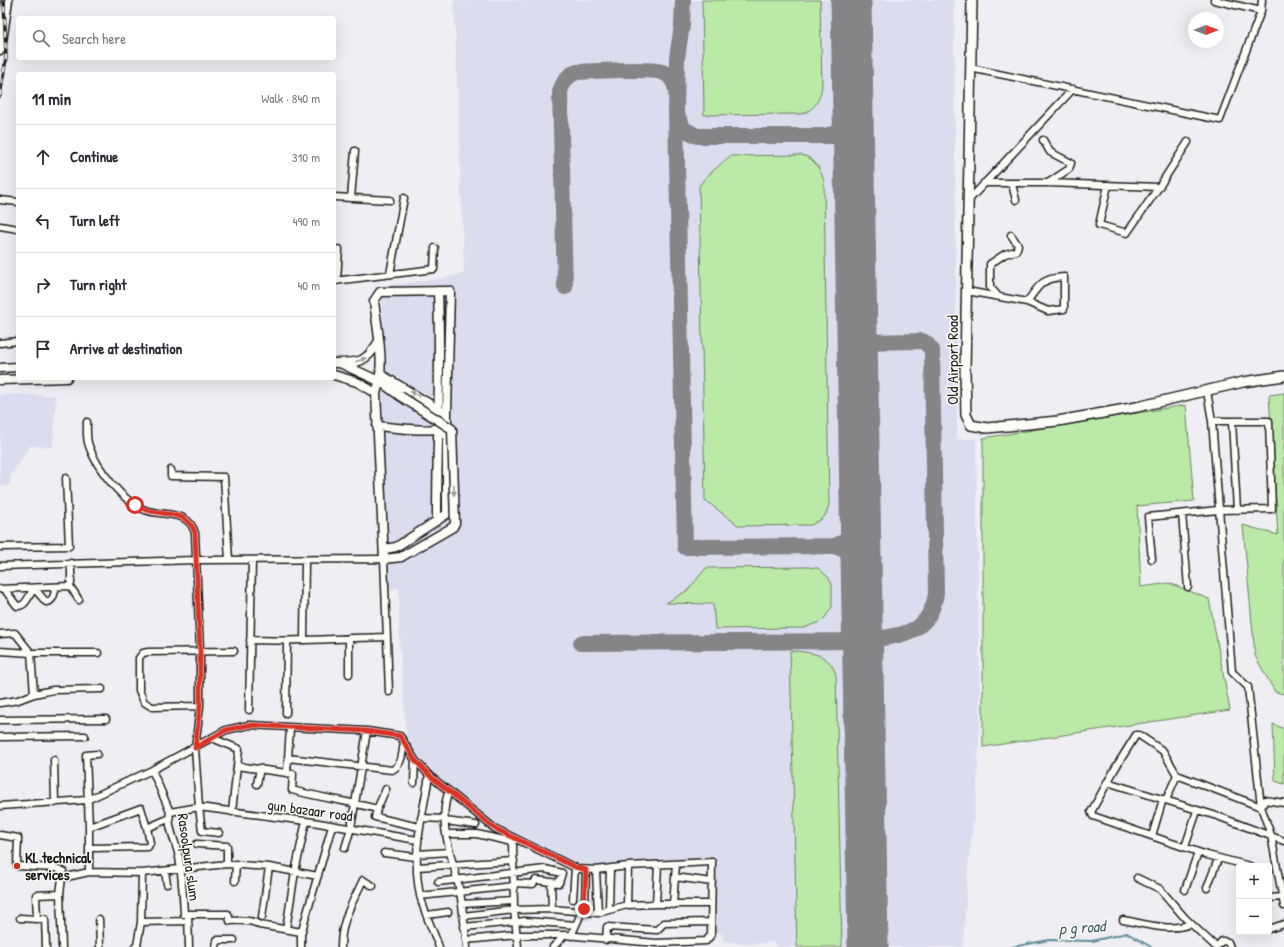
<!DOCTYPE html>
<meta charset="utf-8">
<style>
body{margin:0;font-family:"Patrick Hand",sans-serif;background:#f2f2f3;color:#2b2b33}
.controls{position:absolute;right:12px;bottom:12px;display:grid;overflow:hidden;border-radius:4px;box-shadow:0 4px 16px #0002}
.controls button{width:36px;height:36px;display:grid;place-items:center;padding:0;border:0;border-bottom:1px solid #e1e1e2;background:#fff;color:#2b2b33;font:20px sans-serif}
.compass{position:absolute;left:1188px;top:12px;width:36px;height:36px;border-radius:50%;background:#fff;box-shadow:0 4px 16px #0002;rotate:90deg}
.stop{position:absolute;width:12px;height:12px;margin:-9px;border:3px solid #d93025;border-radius:50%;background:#fff}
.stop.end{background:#d93025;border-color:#fff;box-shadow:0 1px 4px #0008}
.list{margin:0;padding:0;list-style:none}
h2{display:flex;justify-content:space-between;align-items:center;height:52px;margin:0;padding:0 16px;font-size:17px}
h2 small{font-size:13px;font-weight:400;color:#7c7c81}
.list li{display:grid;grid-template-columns:26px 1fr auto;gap:12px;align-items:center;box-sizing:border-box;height:64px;padding:0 16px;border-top:1px solid #e1e1e2}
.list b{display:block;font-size:15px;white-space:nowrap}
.list em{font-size:13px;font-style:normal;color:#7c7c81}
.icon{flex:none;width:22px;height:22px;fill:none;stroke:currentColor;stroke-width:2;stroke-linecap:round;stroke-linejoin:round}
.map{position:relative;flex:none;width:1284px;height:947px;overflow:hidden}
.search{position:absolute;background:#fff;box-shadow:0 4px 16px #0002;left:16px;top:16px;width:320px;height:44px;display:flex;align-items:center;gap:10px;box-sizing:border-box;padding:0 14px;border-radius:4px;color:#7c7c81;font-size:15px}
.panel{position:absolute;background:#fff;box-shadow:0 4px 16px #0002;left:16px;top:72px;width:320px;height:308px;border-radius:4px}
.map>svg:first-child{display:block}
.built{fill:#dbddef}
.green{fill:#bbe9a7;stroke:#6c8262}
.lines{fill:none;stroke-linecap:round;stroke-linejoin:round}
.stream{stroke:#5f8d99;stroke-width:2}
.taxiway{stroke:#858588;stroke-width:16}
.runway{stroke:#858588;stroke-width:41}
.minor-casing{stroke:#1c1c1c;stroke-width:9}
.tertiary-casing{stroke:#1c1c1c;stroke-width:11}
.secondary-casing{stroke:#1c1c1c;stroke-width:12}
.primary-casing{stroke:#1c1c1c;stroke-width:13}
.minor{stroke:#fdfcf7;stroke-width:6}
.tertiary{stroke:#fdfcf7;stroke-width:8}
.secondary{stroke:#fdfcf7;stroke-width:9}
.primary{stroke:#fdfcf7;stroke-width:10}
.rail-casing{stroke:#1c1c1c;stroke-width:3.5}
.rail{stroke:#fdfcf7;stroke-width:2;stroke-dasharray:6;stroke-linecap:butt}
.tertiary-bridge-casing{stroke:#1c1c1c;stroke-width:11;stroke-linecap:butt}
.tertiary-bridge{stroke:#fdfcf7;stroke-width:8}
.oneway{fill:#989794}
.route{stroke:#d93025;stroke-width:5}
.poi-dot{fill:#c8321e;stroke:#fdfcf7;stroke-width:1.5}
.labels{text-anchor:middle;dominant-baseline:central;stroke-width:3;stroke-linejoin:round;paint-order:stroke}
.street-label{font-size:15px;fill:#1c1c1c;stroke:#fdfcf7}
.poi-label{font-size:15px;font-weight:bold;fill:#1c1c1c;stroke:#fdfcf7;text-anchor:start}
.water-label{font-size:16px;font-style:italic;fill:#435e65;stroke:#fdfcf7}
</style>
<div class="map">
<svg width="1284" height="947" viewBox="0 0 1284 947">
<rect width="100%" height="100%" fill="#eeeef3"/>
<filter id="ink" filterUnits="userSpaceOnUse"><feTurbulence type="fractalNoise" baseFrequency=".025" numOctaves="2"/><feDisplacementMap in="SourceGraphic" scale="8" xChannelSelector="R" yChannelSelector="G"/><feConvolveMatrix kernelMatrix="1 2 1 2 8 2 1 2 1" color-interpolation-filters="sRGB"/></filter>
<g filter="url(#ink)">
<path class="built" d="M454 0H954L957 439H976L980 716 977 791 968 867 963 947H778L774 942 747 944 723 941 722 934 713 931 714 859 592 868 526 842 497 827 469 806 407 746 399 634V588L389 589 381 439 382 286 444 278 464 273Z
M0 394 56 396 53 447 30 446 11 475 10 486H0Z"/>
<path class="green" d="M702 0H820L822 86C820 100 815 110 801 114L704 115Z
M802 155C815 158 822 171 824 183L829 505 826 514 822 519 811 525 739 526 705 500 699 186 706 177 730 156Z
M1284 393V694L1275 692 1255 656 1243 525 1278 535 1269 395Z
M1186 405 1194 501 1137 506 1141 587 1169 583 1209 599 1230 710 983 747V438Z
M809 567 818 568 828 577 832 584V607L824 619 817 623 803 628 715 629 713 604 666 603 688 590 706 568Z
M790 651C810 652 830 653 836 675L842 947H797Z
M1273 724 1284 729V784L1275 781Z"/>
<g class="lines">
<path class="stream" d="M1012 947 1049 940 1092 941 1127 933 1151 947"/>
<path class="taxiway" d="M683 0 682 25 677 58 676 112 685 547 834 546C849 541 857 532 860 517
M676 113 684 129 697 136H833C845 139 851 146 855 158
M828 135C842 133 851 125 854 111
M565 287 560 92C563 82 567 75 577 72 592 71 650 68 662 72 670 75 675 82 676 91
M834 546C849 551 857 558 862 572
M581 643 863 641C899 635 930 636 936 593L932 350 926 343 922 341 858 342"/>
<path class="runway" d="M851 0 868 947"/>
<defs>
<path id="minor" d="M1214 0 1261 11
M970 68 1220 120 1261 11 1262 0
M1043 140 1050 152 1071 163 1069 169 1048 183
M984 183H1048L1159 187 1188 142
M1012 184 1016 200
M1108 185 1099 225 1127 233 1159 187
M334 197 390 200
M351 198 355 151
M0 200 18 202
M968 201 1073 89
M0 226 18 229
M390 274 404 198
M334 281 434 269 435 248
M337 281 339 249
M967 291 1027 302 1048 311 1064 309V277C1042 278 1039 285 1027 302
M997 295 990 287V264L1005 254 1016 251 1018 245 1011 235
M0 343 18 341
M1207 391 1212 421 1232 672 1248 687 1261 807 1271 835 1284 906
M87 422C87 430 86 438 89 446 97 469 123 502 145 510 164 517 188 509 195 533L200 651V706L195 748 199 807 170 812
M1232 422 1237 510
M171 470V476L224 477 229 560
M1182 514 1188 587
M0 547 69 546 66 478
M1152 559 1148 517 1218 510 1272 509 1269 421H1212
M71 563V583L70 586 79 600
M0 566 195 560 384 559 389 692
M0 589 70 586
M5 590 17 606C26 607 29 595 34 588L46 602C54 602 54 593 56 587
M0 634 15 633 31 653H98
M349 638V674
M304 639 305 560
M250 640C295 642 341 638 387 637
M0 651 31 653 34 694 18 700 0 703
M34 694 53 690 102 689
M200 706 152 707 144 702 139 690V658L143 653 148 652 234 651
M249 710 252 560
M286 713 287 641
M0 720 106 719
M290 729 288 758 392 770C403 765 402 752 404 742
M0 737 85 736
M212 738 239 749 237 766 287 773
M288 758 287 773 293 774 292 790C321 798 349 801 377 809L386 789
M54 760 55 803
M152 770 170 812C167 827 176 842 179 857 182 876 183 895 184 914H188L189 947
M429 775C423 816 411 853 420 895 424 913 433 930 439 947
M1177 775 1163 751 1139 735H1136L1116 767 1091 812 1093 816 1207 855 1250 866
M1107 782 1220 817 1284 841
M414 783 415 760
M257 784 260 768
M449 791C436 822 454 861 460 892 463 910 465 929 467 947
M1166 800 1177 775 1261 807
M0 806 87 800 152 770 226 730 249 725 367 731 400 736 415 760 429 775 494 828 578 869 596 870 628 866 712 862 711 935 706 941 656 943 565 935H517L466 940
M1262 806 1265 800 1284 803
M377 809 375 817 419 827
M232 812 237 766
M421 818 445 819
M445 821 476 825
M89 827 86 755 97 754
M219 833 202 831 199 807 313 822 417 840
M447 834H477L513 842
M0 835 18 838 17 866 55 868 63 871
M1152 836 1163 799
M516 839 513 842 514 910 518 947
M197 844 227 846V864
M1185 847 1197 811
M90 848 148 847 150 843 147 828 168 819
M345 848 351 828 367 731
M384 853 416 857
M417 854 450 852
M658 865 656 904H711
M417 867 514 861
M165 871 167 884
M89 872V827L141 808 147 828
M675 877 712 882
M1137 878 1160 889 1185 918 1216 947
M235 881 236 864
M438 882 545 869 562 873 559 883 536 880 533 884 514 883
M551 882 552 909
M1207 888 1218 859
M1185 890 1198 852
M420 896 514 886
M1269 898 1282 897
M573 899 575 867
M462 904 514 901
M627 905 628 866
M673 905 676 864
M609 909 610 869
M598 913 627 905 656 904
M188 914H228L230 921C238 921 253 919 259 925L302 932
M427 915 448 912
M463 916 514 910 552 909 598 913 596 870
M262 917 269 867
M20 918 37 919
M99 919 100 947
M1123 920C1146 924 1169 932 1191 924
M141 922 187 921
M576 925 585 904 586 870
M464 927 525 921 576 925 571 936
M286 929 295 872 306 821
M1269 929 1284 924
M606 940 607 927 657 930 664 923 710 922
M46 947 45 919H37L36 895 60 894
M62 947 60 894 62 878 89 872 142 873
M135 947 137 946 141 922 142 873 227 864 269 867 318 876
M216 947 217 940H234
M301 947V934L332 826
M341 947C341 920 352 904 363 880L373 886
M553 947 565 935
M1216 947 1222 941 1228 942 1230 947"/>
<path id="tertiary" d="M334 363C359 363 366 363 379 341
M340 363 381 382 400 396
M0 368 18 367
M380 374 441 411
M334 375 357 382 376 393
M0 380 67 378
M377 426C390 427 433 433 441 427
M437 521C437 444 441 368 438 291
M385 549 396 547 447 514V413L450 291 380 292 374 301C377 328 386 367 376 393L384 559 401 557"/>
<path id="secondary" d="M972 0 965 370 966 415 971 425 987 428 1058 421 1137 407 1243 382 1284 376"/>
<path id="primary" d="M0 49 7 0"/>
</defs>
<use href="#minor" class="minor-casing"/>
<use href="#tertiary" class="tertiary-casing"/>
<use href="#secondary" class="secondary-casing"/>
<use href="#primary" class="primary-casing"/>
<use href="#minor" class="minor"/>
<use href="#tertiary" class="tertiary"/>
<use href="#secondary" class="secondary"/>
<use href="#primary" class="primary"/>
<defs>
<path id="rail" d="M0 96 6 58 4 0"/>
</defs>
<use href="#rail" class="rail-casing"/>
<use href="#rail" class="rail"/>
<defs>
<path id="tertiary-bridge" d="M400 396 452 429 455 523 453 527 401 557"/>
</defs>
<use href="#tertiary-bridge" class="tertiary-bridge-casing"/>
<use href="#tertiary-bridge" class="tertiary-bridge"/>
</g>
<defs><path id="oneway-solid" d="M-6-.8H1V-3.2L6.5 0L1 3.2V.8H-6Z"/></defs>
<g class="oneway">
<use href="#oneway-solid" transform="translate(361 360) rotate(-17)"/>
<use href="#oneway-solid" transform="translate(415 394) rotate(-149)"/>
<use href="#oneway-solid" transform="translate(454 490) rotate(89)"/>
</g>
</g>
<g class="lines" filter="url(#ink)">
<path class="route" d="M135 505C139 507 143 509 147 510 165 516 188 510 195 533L200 651V706L195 748 226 730 249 725 367 731 400 736 415 760 429 775 494 828 575 867 586 870 584 909"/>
</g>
<circle class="poi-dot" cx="17" cy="866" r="4"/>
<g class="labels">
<g class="street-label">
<text transform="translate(952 360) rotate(-90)">Old Airport Road</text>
<text transform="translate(310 810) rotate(8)">gun bazaar road</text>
<text transform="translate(189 857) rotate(82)">Rasoolpura slum</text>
</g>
<g class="poi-label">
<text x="25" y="857">KL technical<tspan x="25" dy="17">services</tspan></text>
</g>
<g class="water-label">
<text transform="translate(1082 927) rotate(-4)">p g road</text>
</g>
</g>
</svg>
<div class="controls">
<button>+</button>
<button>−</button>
</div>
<svg class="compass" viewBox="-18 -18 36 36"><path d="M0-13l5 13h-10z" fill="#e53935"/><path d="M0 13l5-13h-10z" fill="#7c7c81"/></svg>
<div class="stop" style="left:135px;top:505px"></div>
<div class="stop end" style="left:584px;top:909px"></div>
<div class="search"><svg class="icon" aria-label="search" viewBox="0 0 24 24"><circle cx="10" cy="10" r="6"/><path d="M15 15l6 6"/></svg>Search here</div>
<section class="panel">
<h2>11 min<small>Walk · 840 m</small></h2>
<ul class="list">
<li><svg class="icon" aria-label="ahead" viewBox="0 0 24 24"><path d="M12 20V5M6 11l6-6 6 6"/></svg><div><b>Continue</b></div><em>310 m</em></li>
<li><svg class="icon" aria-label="left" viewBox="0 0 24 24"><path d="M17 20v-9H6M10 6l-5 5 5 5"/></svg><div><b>Turn left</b></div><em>490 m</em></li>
<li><svg class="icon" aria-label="right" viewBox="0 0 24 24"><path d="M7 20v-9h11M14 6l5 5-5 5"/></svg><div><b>Turn right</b></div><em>40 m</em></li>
<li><svg class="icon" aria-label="arrive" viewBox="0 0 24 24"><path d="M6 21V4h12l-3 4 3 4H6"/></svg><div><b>Arrive at destination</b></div></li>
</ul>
</section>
</div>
